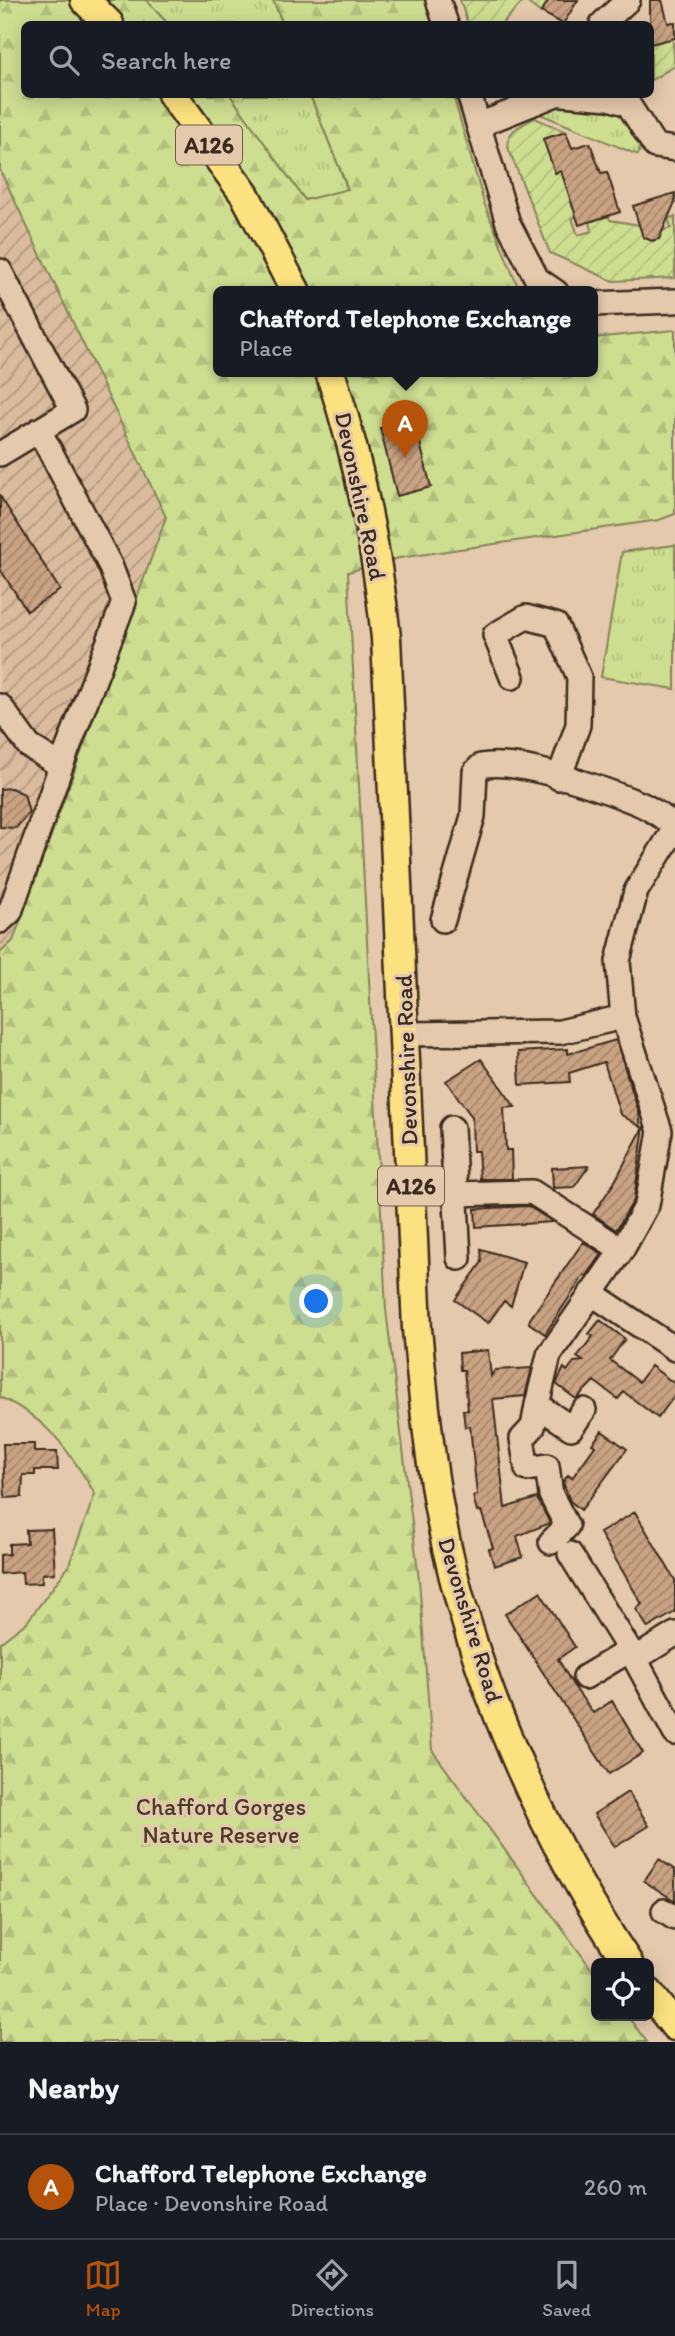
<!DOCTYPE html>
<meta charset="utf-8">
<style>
body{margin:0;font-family:Itim,sans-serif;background:#20242c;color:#f1f3f6}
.controls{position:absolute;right:21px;bottom:21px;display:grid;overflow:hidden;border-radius:10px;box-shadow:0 4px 18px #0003}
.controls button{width:63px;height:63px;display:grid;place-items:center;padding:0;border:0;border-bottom:2px solid #363941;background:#171b24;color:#f1f3f6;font:35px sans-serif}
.you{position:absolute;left:317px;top:1302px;width:24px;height:24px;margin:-18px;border:5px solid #fff;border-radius:50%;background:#1a73e8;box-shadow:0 0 0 10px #1a73e833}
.badge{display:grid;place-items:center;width:46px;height:46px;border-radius:50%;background:#b45309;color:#fff;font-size:23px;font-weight:700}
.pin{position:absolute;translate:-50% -58px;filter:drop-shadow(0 2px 4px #0008)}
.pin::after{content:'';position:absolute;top:37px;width:24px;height:21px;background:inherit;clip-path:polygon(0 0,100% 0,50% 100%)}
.popup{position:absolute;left:213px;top:286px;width:385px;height:91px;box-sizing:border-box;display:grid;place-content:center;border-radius:10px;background:#171b24;filter:drop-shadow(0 2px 5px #0005);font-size:23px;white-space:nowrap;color:#9ea1a6}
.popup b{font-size:26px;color:#f1f3f6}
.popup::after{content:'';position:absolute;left:50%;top:100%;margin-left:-14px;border:14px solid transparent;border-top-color:#171b24}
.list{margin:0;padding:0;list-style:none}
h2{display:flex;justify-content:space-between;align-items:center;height:91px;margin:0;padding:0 28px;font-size:30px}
h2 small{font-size:23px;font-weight:400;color:#9ea1a6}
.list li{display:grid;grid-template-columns:46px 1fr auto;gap:21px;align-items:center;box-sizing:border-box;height:105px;padding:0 28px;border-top:2px solid #363941}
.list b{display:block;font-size:26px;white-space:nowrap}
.list p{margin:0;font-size:23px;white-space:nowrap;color:#9ea1a6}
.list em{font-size:23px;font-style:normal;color:#9ea1a6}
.icon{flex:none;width:38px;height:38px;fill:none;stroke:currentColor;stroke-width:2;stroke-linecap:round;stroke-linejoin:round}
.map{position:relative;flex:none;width:675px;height:2042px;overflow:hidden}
.search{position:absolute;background:#171b24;box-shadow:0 4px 18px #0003;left:21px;right:21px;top:21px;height:77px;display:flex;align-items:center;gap:18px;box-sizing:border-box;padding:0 24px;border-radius:10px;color:#9ea1a6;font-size:26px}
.sheet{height:196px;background:#171b24}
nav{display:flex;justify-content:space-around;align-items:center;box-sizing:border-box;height:98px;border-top:2px solid #363941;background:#171b24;font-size:19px;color:#9ea1a6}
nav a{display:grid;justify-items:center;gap:4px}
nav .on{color:#b45309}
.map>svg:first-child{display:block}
.industrial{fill:url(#industrial-furrows)}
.grass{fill:url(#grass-tufts);stroke:#848458;stroke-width:2}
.forest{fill:url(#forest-firs);stroke:#848458;stroke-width:2}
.garden{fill:url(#garden-furrows);stroke:#848458;stroke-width:2}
.building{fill:url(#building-hatch);stroke:#3b2a1e;stroke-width:2}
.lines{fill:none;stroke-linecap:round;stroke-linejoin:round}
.minor-casing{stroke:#3b2a1e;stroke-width:28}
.major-casing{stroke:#3b2a1e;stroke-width:33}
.minor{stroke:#e5c9ac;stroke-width:23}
.major{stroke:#fbe180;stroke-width:28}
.labels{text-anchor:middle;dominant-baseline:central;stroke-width:6;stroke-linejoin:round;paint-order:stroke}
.shield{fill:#e5c9ac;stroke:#6e5a49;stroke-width:2}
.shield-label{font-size:23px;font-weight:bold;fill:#3b2a1e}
.street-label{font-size:24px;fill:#3b2a1e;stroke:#e5c9ac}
.park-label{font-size:24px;fill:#4a3c2a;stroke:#e5c9ac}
</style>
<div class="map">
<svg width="675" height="2042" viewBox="0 0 675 2042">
<defs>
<pattern id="industrial-furrows" width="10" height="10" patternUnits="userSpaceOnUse" patternTransform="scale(1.75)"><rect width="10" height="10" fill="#dabb9d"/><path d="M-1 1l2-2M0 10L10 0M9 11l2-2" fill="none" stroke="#b2987f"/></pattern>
<pattern id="grass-tufts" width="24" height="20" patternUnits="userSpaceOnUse" patternTransform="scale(1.75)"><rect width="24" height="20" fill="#cede91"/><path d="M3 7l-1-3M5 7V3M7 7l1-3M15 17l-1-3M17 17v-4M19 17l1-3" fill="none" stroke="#b2bf7d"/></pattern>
<pattern id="forest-firs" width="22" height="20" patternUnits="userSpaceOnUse" patternTransform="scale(1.75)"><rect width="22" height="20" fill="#cede91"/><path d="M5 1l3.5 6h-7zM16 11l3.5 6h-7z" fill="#b2bf7d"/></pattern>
<pattern id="garden-furrows" width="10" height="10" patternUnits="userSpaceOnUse" patternTransform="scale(1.75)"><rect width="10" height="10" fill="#cede91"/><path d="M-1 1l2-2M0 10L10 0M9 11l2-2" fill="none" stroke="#b2bf7d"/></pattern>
<pattern id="building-hatch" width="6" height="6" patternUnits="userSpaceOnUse" patternTransform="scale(1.75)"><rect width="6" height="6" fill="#caa383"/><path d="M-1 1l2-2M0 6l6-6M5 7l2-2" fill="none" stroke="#a5856b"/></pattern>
</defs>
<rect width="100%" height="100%" fill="#e5c9ac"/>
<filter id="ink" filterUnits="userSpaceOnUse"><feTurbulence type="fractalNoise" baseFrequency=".0143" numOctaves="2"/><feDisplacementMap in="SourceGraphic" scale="14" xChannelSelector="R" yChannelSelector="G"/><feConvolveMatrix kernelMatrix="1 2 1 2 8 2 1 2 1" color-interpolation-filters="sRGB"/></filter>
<g filter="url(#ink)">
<path class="industrial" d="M0 170 167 517 13 942 0 953Z"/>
<path class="grass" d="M146 0H273L283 24H168Z
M230 95H310L348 190 305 200Z
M598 104 621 111 642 140 638 155 540 114 538 109Z
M675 545V689L601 677 622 552Z"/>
<path class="forest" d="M0 0H146L168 24H24V94L230 95 305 200 348 189 310 95H453L484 203 520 292H218V372H592V338L675 330V514L659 520 399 558 348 572 386 1310 419 1580 432 1750 596 1975V2016H627L647 2042H0V1643L27 1622 68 1567 95 1494C69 1450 47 1418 0 1397V953L13 941 166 517 0 170Z
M273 0H425L432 24H283Z"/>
<path class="garden" d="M460 0H549L541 13 524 0 502 24H468Z
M671 23 675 66 651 80V44L662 41Z
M535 118 566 132 544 139 555 173 576 166 563 176 573 208 584 214 572 218 578 235 592 231 590 222 608 216 610 220 639 225 645 238 652 241 659 239 662 231 671 228 668 219 675 216V278L613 281 550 253 508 147C507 129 521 126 535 118Z"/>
<path class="building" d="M549 0H578L563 24 541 12Z
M650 0H662L668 23 675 22V38L650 44Z
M566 132 572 148 590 143 601 173 607 172 620 212 579 225 561 171 555 173 543 139Z
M675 193V202L659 239 652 241 643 237 633 206Z
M414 419 431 487 397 496 380 428Z
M0 496 60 590 27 611 0 569Z
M11 788 24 794 29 813 16 828 0 827V789Z
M616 1040 639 1113 641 1127 620 1114 604 1062 569 1073 570 1082 520 1085 518 1052 568 1049V1054Z
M481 1059 515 1107 504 1108 506 1150H511L512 1179H480L478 1151H473L472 1117 446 1081Z
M644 1126 634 1200 616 1230 593 1214 614 1183Z
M589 1166 574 1187 553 1188 552 1168Z
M528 1206 553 1222 476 1227 475 1209Z
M583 1242 602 1254 586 1277 584 1275 545 1334 529 1323 530 1319Z
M481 1249 524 1262 511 1306 504 1301 488 1323 455 1300 482 1262Z
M600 1320 625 1339 610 1360 639 1382 651 1366 675 1384V1395L658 1418 624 1392 618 1399 594 1381 576 1399 556 1384 564 1368 567 1371 574 1362 583 1361 577 1357 593 1336 589 1334Z
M488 1350 491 1376 495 1370 532 1368 525 1396 493 1399 505 1508 537 1498 550 1523 517 1536 523 1557 494 1566 489 1549 493 1548 481 1511 477 1512 473 1496 477 1495 470 1426 465 1427 463 1410H468L464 1370H460L459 1353Z
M602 1431 627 1449 581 1510 570 1501 563 1482 568 1475 572 1478 595 1446 592 1444Z
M3 1444H34V1452H57L58 1470H35V1475H23L22 1497 5 1498Z
M635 1512 675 1580V1612L648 1628 636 1609 642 1604 600 1533Z
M52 1529 55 1573 42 1574V1583L23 1584 22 1572 0 1574V1555L9 1554V1544L27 1543 26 1530Z
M540 1592 575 1647 558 1659 573 1685 593 1713 612 1701 643 1753 609 1774 505 1614Z
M628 1792 649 1826 615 1847 594 1814Z
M659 1859 675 1870V1901L644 1881Z"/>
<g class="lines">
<defs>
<path id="minor" d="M438 0 446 24
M602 24 628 0
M469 94 508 223 537 279 556 292
M563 94 609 98 628 104 655 146 675 149
M479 125 556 94
M0 271 73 410 0 454
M592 304 675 301
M512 677 495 635 526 617 556 625 579 677 578 725 559 778
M0 706 29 746 61 766
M443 920 473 816 475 772 481 766C518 758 601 788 638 803 651 808 663 818 675 825
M0 921 10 912 61 766 124 602 110 565 39 430
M623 1017 618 961 636 891 675 828
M405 1034 560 1032 623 1017 660 1131 647 1205 622 1250 549 1355 537 1405 571 1428 584 1410
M452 1128 459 1258
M456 1194 532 1192 622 1250
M591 1293 675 1349
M537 1405 533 1427 522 1439 527 1469 547 1466 551 1495 567 1526 551 1542
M570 1554 635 1659 675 1733
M635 1659 675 1634
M585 1677 630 1650
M664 1911 675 1918"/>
<path id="major" d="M85 0 109 24
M172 94 245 195 296 292
M330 372C359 460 377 547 386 638L417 1329C423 1392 429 1456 441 1519 471 1675 540 1832 628 1963
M649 1993 675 2026"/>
</defs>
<use href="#minor" class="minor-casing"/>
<use href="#major" class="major-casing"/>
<use href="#minor" class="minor"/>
<use href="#major" class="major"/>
</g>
</g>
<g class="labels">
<g class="shield">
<rect x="176" y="125.5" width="66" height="39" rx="5"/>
<rect x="378" y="1166.5" width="66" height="39" rx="5"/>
</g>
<g class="shield-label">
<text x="209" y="145">A126</text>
<text x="411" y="1186">A126</text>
</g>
<g class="street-label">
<text transform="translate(361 496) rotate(78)">Devonshire Road</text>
<text transform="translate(406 1060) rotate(-92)">Devonshire Road</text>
<text transform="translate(471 1620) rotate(73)">Devonshire Road</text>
</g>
<g class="park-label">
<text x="221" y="1806">Chafford Gorges<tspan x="221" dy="28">Nature Reserve</tspan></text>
</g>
</g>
</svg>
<div class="controls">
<button><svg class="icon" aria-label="locate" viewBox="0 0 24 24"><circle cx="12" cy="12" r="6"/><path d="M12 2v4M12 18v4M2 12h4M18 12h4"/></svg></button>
</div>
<div class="you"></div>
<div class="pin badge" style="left:405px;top:458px">A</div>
<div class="popup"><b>Chafford Telephone Exchange</b>Place</div>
<div class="search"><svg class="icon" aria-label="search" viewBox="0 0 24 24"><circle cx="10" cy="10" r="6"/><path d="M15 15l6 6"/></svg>Search here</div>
</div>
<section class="sheet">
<h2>Nearby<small></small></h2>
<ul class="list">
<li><span class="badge">A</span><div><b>Chafford Telephone Exchange</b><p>Place · Devonshire Road</p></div><em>260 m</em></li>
</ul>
</section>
<nav>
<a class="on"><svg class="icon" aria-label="map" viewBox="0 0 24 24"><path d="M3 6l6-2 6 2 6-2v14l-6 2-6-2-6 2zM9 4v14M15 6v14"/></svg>Map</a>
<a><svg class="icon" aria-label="directions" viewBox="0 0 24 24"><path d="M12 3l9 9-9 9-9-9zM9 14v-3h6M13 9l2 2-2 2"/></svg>Directions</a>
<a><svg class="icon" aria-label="saved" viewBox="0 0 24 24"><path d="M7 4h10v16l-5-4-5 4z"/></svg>Saved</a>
</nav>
